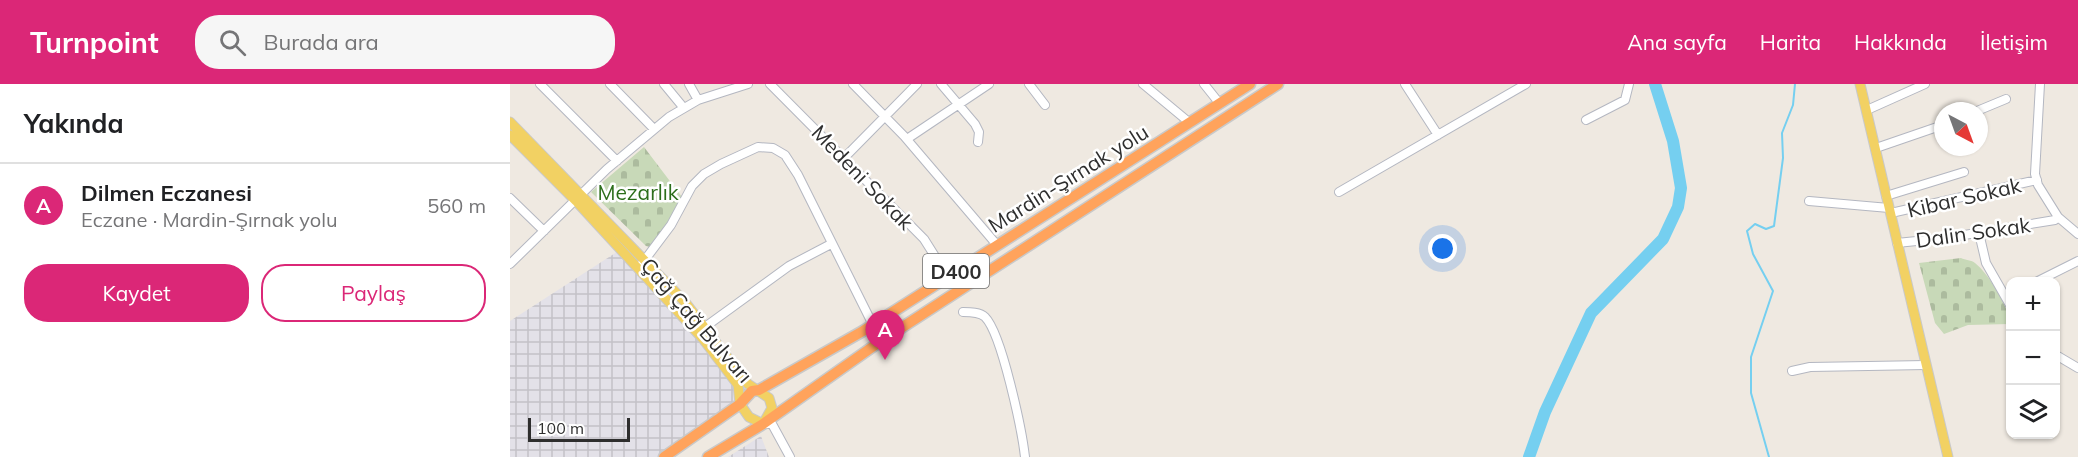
<!DOCTYPE html>
<html lang="tr">
<meta charset="utf-8">
<style>
body{margin:0;font-family:Mulish,sans-serif;background:#f6f6f6;color:#202124}
.controls{position:absolute;right:18px;bottom:18px;display:grid;overflow:hidden;border-radius:12px;box-shadow:0 2px 4px #0004}
.controls button{width:54px;height:54px;display:grid;place-items:center;padding:0;border:0;border-bottom:2px solid #e0e0e0;background:#fff;color:#202124;font:30px sans-serif}
.compass{position:absolute;left:1424px;top:18px;width:54px;height:54px;border-radius:50%;background:#fff;box-shadow:0 2px 4px #0004;rotate:139deg}
.scale{position:absolute;left:18px;bottom:15px;width:102px;box-sizing:border-box;padding-left:6px;border:3px solid #2e2e2e;border-top:0;font-size:16px;line-height:21px;white-space:nowrap;color:#2e2e2e;-webkit-text-stroke:4px #fff;paint-order:stroke}
.you{position:absolute;left:933px;top:165px;width:21px;height:21px;margin:-15px;border:4px solid #fff;border-radius:50%;background:#1a73e8;box-shadow:0 0 0 9px #1a73e833}
.badge{display:grid;place-items:center;width:39px;height:39px;border-radius:50%;background:#db2777;color:#fff;font-size:20px;font-weight:700}
.pin{position:absolute;translate:-50% -50px;filter:drop-shadow(0 2px 3px #0008)}
.pin::after{content:'';position:absolute;top:32px;width:21px;height:18px;background:inherit;clip-path:polygon(0 0,100% 0,50% 100%)}
.list{margin:0;padding:0;list-style:none}
h2{display:flex;justify-content:space-between;align-items:center;height:78px;margin:0;padding:0 24px;font-size:26px}
h2 small{font-size:20px;font-weight:400;color:#757577}
.list li{display:grid;grid-template-columns:39px 1fr auto;gap:18px;align-items:center;box-sizing:border-box;height:84px;padding:0 24px;border-top:2px solid #e0e0e0}
.list b{display:block;font-size:22px;white-space:nowrap}
.list p{margin:0;font-size:20px;white-space:nowrap;color:#757577}
.list em{font-size:20px;font-style:normal;color:#757577}
.actions{display:flex;gap:12px;padding:18px 24px}
.actions a{flex:1;padding:14px 0;border:2px solid #db2777;border-radius:24px;text-align:center;font-size:21px;color:#db2777}
.actions .main{background:#db2777;color:#fff}
.icon{flex:none;width:33px;height:33px;fill:none;stroke:currentColor;stroke-width:2;stroke-linecap:round;stroke-linejoin:round}
.map{position:relative;flex:none;width:1568px;height:373px;overflow:hidden}
header{display:flex;align-items:center;gap:36px;box-sizing:border-box;height:84px;padding:0 30px;background:#db2777;color:#fff}
header strong{font-size:28px}
nav{display:flex;gap:33px;margin-inline-start:auto;font-size:21px}
.search{width:420px;height:54px;background:#f6f6f6;display:flex;align-items:center;gap:15px;box-sizing:border-box;padding:0 21px;border-radius:24px;color:#757577;font-size:22px}
main{display:flex}
aside{flex:1;background:#fff}
.map>svg:first-child{display:block}
.industrial{fill:url(#industrial-grid)}
.cemetery{fill:url(#cemetery-stones)}
.lines{fill:none;stroke-linecap:round;stroke-linejoin:round}
.stream{stroke:#75cff0;stroke-width:2}
.river{stroke:#75cff0;stroke-width:12}
.minor-casing{stroke:#b4b7c1;stroke-width:10}
.major-casing{stroke:#c9c9c9;stroke-width:11}
.highway-casing{stroke:#c9c9c9;stroke-width:13}
.minor{stroke:#fff;stroke-width:8}
.major{stroke:#f2d163;stroke-width:9}
.highway{stroke:#ffa35c;stroke-width:10}
.labels{text-anchor:middle;dominant-baseline:central;stroke-width:5;stroke-linejoin:round;paint-order:stroke}
.shield{fill:#fff;stroke:#6d6d6d;stroke-width:1.5}
.shield-label{font-size:20px;font-weight:bold;fill:#2e2e2e}
.street-label{font-size:21px;fill:#2e2e2e;stroke:#fff}
.park-label{font-size:21px;fill:#2c6e1b;stroke:#fff}
</style>
<header>
<strong>Turnpoint</strong>
<div class="search"><svg class="icon" aria-label="search" viewBox="0 0 24 24"><circle cx="10" cy="10" r="6"/><path d="M15 15l6 6"/></svg>Burada ara</div>
<nav><a>Ana sayfa</a><a>Harita</a><a>Hakkında</a><a>İletişim</a></nav>
</header>
<main>
<aside>
<h2>Yakında<small></small></h2>
<ul class="list">
<li><span class="badge">A</span><div><b>Dilmen Eczanesi</b><p>Eczane · Mardin-Şırnak yolu</p></div><em>560 m</em></li>
</ul>
<div class="actions"><a class="main">Kaydet</a><a>Paylaş</a></div>
</aside>
<div class="map">
<svg width="1568" height="373" viewBox="0 0 1568 373">
<defs>
<pattern id="industrial-grid" width="8" height="8" patternUnits="userSpaceOnUse" patternTransform="scale(1.5)"><rect width="8" height="8" fill="#e3e1e8"/><path d="M0 4h8M4 0v8" fill="none" stroke="#c3c1c7"/></pattern>
<pattern id="cemetery-stones" width="16" height="16" patternUnits="userSpaceOnUse" patternTransform="scale(1.5)"><rect width="16" height="16" fill="#c8d9b8"/><path d="M2 7V4a2 2 0 0 1 4 0v3zM10 15v-3a2 2 0 0 1 4 0v3z" fill="#acbb9e"/></pattern>
</defs>
<rect width="100%" height="100%" fill="#efe9e1"/>
<path class="industrial" d="M113 164 177 230 230 294 240 316 157 373H0V237Z
M251 352 259 373H218Z"/>
<path class="cemetery" d="M134 63 172 113 164 130 140 163 136 162 81 108Z
M1451 174C1455 176 1462 176 1465 179 1478 189 1500 224 1500 240L1458 241 1434 250 1425 239 1409 179Z"/>
<g class="lines">
<path class="stream" d="M1259 373 1241 309V273L1263 207 1243 170 1237 147 1245 140 1256 145 1264 142 1273 74 1272 49 1283 21 1285 0"/>
<path class="river" d="M1019 373 1035 328 1081 229 1153 155 1168 123 1171 104 1163 57 1145 0"/>
<defs>
<path id="minor" d="M30 0 107 77
M100 0 144 45
M154 0 173 23
M179 0 188 16
M260 0 414 155 438 193
M343 0 394 52 487 161
M431 0 465 40 469 48 468 58
M519 0 535 21
M633 0 680 39
M694 0 710 20
M895 0 928 51
M1357 26 1415 0
M1467 27 1496 15
M1076 36 1115 16 1119 0
M397 55 479 0
M1366 64 1433 41
M335 73 407 0
M829 108 1016 0
M1376 112 1454 88
M0 114 34 147
M1299 117 1379 124
M1381 129 1527 96
M1548 133 1568 150
M1469 149 1476 179 1500 221
M1387 159 1436 154 1545 136 1548 133 1528 101 1525 90 1530 0
M0 180 97 85 159 33 188 16 238 0
M131 181 161 141 182 102 194 90 211 80 248 63 263 64 275 71 288 91 363 241
M1526 198 1568 177
M453 228C460 228 470 228 475 233 492 250 512 347 515 373
M195 243 279 182 321 160
M1546 271 1568 284
M1282 287 1300 283 1416 281
M253 340H262L280 373"/>
<path id="major" d="M1350 0 1438 373
M0 38 175 218 238 300 259 314 262 324 253 340 239 333 230 320 228 301 193 255 66 117 0 51"/>
<path id="highway" d="M154 373 230 320 242 307 249 306 353 247 740 0
M198 373 253 340 368 259 768 0"/>
</defs>
<use href="#minor" class="minor-casing"/>
<use href="#major" class="major-casing"/>
<use href="#highway" class="highway-casing"/>
<use href="#minor" class="minor"/>
<use href="#major" class="major"/>
<use href="#highway" class="highway"/>
</g>
<g class="labels">
<rect class="shield" x="413" y="170" width="66" height="34" rx="4.5"/>
<g class="shield-label">
<text x="446" y="187">D400</text>
</g>
<g class="street-label">
<text transform="translate(353 93) rotate(46)">Medeni Sokak</text>
<text transform="translate(558 94) rotate(-32)">Mardin-Şırnak yolu</text>
<text transform="translate(1454 113) rotate(-13)">Kibar Sokak</text>
<text transform="translate(1463 148) rotate(-8)">Dalin Sokak</text>
<text transform="translate(187 236) rotate(49)">Çağ Çağ Bulvarı</text>
</g>
<g class="park-label">
<text x="128" y="108">Mezarlık</text>
</g>
</g>
</svg>
<div class="controls">
<button>+</button>
<button>−</button>
<button><svg class="icon" aria-label="layers" viewBox="0 0 24 24"><path d="M12 4l9 5-9 5-9-5zM3 14l9 5 9-5"/></svg></button>
</div>
<svg class="compass" viewBox="-18 -18 36 36"><path d="M0-13l5 13h-10z" fill="#e53935"/><path d="M0 13l5-13h-10z" fill="#757577"/></svg>
<div class="scale">100 m</div>
<div class="you"></div>
<div class="pin badge" style="left:375px;top:276px">A</div>
</div>
</main>
